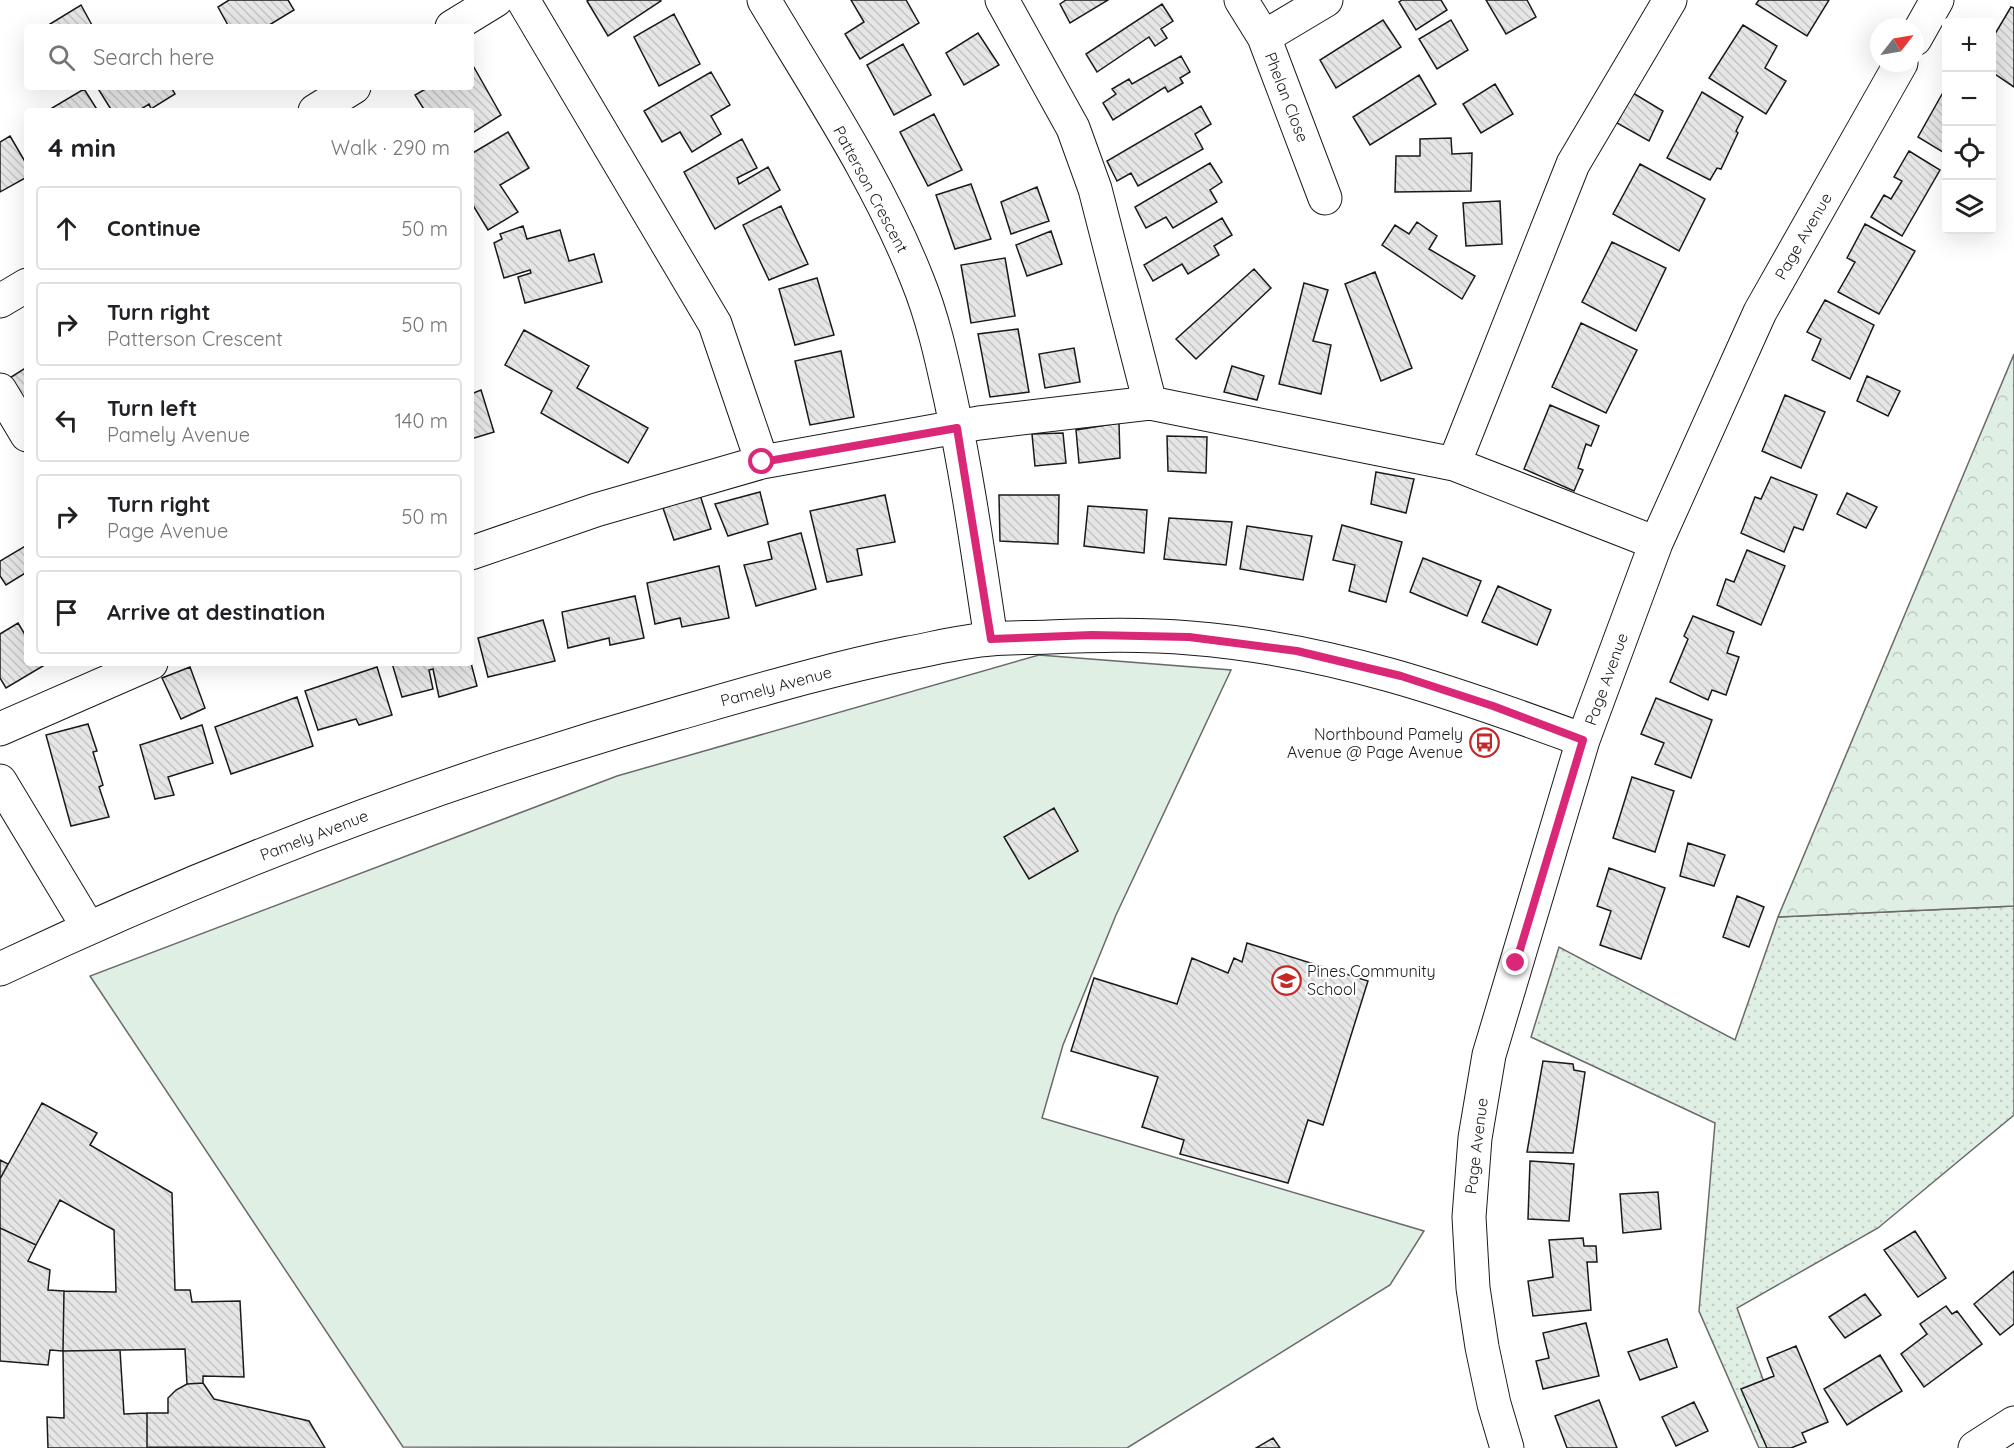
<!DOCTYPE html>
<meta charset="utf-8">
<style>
body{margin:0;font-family:Quicksand,sans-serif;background:#f6f6f6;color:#202124}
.controls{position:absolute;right:18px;top:18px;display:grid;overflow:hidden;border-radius:6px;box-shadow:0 6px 24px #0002}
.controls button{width:54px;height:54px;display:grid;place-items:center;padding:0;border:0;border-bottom:2px solid #e0e0e0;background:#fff;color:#202124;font:30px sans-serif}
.compass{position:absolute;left:1870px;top:18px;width:54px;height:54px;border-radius:50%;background:#fff;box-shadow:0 6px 24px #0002;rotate:59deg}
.stop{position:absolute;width:18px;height:18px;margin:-14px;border:4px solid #db2777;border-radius:50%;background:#fff}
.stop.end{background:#db2777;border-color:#fff;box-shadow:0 2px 6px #0008}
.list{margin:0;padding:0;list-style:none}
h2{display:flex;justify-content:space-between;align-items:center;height:78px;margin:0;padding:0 24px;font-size:26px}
h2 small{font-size:20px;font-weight:400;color:#757577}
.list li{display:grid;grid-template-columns:39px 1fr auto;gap:18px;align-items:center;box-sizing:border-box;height:84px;margin:0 12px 12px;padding:0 12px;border:2px solid #e0e0e0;border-radius:6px}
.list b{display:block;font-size:22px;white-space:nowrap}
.list p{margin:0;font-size:20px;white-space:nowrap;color:#757577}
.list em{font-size:20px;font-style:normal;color:#757577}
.icon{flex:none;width:33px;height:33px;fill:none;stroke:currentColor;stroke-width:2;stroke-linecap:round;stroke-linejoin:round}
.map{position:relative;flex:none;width:2014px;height:1448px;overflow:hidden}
.search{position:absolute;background:#fff;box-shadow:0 6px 24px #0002;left:24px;top:24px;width:450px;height:66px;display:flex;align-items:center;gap:15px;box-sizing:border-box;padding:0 21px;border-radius:6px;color:#757577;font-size:22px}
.panel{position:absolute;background:#fff;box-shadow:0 6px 24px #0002;left:24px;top:108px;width:450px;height:558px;border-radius:6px}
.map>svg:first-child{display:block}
.grass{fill:url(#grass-dots);stroke:#6a6a6a;stroke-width:1.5}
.forest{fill:url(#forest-crowns);stroke:#6a6a6a;stroke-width:1.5}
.park{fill:#e0efe3;stroke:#6a6a6a;stroke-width:1.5}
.building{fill:url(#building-back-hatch);stroke:#1a1a1a;stroke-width:1.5}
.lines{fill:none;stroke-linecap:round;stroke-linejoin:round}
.minor-casing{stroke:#1a1a1a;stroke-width:35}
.minor{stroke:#fff;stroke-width:33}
.route{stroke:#db2777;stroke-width:8}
.labels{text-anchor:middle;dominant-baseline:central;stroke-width:4.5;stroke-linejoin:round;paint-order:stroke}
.street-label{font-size:16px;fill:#1a1a1a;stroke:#fff}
.poi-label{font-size:16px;fill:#1a1a1a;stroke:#fff;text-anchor:end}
</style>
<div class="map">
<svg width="2014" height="1448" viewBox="0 0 2014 1448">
<defs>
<pattern id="grass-dots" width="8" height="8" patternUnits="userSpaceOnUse" patternTransform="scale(1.5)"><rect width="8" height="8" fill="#e0efe3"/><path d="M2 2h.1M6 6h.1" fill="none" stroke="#c0ccc2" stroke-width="1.8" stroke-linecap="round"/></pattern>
<pattern id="forest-crowns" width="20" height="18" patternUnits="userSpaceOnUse" patternTransform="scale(1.5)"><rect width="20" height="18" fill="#e0efe3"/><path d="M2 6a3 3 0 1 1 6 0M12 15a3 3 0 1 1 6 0" fill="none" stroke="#c0ccc2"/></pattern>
<pattern id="building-back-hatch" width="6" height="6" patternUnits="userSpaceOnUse" patternTransform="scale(1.5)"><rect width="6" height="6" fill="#e6e6e6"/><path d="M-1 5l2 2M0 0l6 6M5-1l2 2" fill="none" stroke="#c5c5c5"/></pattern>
</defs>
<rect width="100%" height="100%" fill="#fff"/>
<path class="grass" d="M2014 906V1115L1878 1228 1737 1308 1788 1448H1759L1699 1311 1715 1123 1531 1037 1559 947 1735 1040 1778 917Z"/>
<path class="forest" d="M2014 354V906L1778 917Z"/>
<path class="park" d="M1039 655 1231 670 1116 915 1063 1045 1042 1118 1424 1231 1390 1285 1127 1448 403 1447 90 976 617 776Z"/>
<path class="building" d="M229 0H288L294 10 266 27H229L218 7Z
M589 0H660L661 1 608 36 587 1Z
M851 0H906L919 23 860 59 845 34 864 22Z
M1066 0H1108L1070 23 1060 4Z
M1402 0H1441L1447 10 1416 30 1399 2Z
M1486 0H1527L1536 17 1506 34Z
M1759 0H1829L1807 36 1756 4Z
M1162 4 1173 21 1161 29 1167 38 1155 46 1149 37 1097 72 1086 54Z
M81 5 93 27H52L50 24Z
M2011 7 2014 8V87L1992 72V31L1995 34Z
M674 14 700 64 659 86 634 37Z
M1383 20 1401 47 1336 88 1320 60Z
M1451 20 1468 50 1437 69 1419 39Z
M1743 25 1777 46 1765 68 1786 81 1766 114 1709 78Z
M978 33 999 65 964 85 946 53Z
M903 44 931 95 894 115 867 65Z
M1181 56 1190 72 1180 78 1183 83 1168 92 1165 87 1113 120 1103 103 1116 94 1112 89 1129 79 1132 84Z
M471 62 501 115 471 134V111H425L415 95 429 87H471Z
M711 72 730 105 711 116 721 134 692 152 680 132 662 142 644 111Z
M1419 75 1436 104 1370 145 1353 117Z
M1495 84 1513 114 1481 133 1463 104Z
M97 87H171L175 94 151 109 149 104 138 111H112Z
M1946 87V154L1918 137Z
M84 89 98 111H47Z
M1702 92 1743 117 1736 131 1738 133 1721 169 1717 168 1710 180 1667 158Z
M1633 93 1663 111 1649 141 1617 123Z
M1201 106 1211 124 1195 134 1203 149 1138 186 1131 173 1117 181 1107 161Z
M934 114 962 170 928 186 900 132Z
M508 132 529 168 500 185 518 212 488 230 471 202V154Z
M10 136 27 165V177L0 192V142Z
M1451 138 1452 154 1472 153 1471 191 1395 192 1396 156H1420V139Z
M742 139 757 168 737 178 739 184 768 167 780 190 715 229 684 172Z
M1909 151 1940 170 1902 236 1871 217 1884 195 1891 199 1902 181 1894 177Z
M1210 163 1222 182 1210 190 1217 202 1173 228 1166 217 1146 228 1135 207Z
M1640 164 1705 199 1679 251 1613 214Z
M971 184 991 239 955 249 936 195Z
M1037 187 1049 221 1011 234 1001 202Z
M1500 201 1502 244 1466 246 1463 203Z
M781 206 808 264 769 280 743 225Z
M1222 218 1232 235 1214 246 1219 255 1188 274 1182 264 1153 281 1144 265Z
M1417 222 1437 236 1429 249 1475 276 1462 299 1382 245 1395 225 1409 234Z
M1865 224 1915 251 1879 314 1838 292 1855 262 1847 258Z
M523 226 527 239 560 230 569 261 594 254 602 282 525 303 518 277 531 273 530 270 504 278 494 243 502 239 500 234Z
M1051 231 1062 264 1027 276 1016 245Z
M1612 242 1666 268 1636 331 1582 302Z
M1005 258 1015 316 971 323 961 265Z
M1254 269 1271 288 1196 359 1176 339Z
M1375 272 1412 368 1381 381 1345 284Z
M817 278 834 335 795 345 779 289Z
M1304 283 1328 290 1313 341 1331 345 1321 394 1279 384Z
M1825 300 1874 325 1850 379 1812 360 1821 339 1807 332Z
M1581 323 1637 350 1606 413 1552 387Z
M1018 329 1029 392 990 397 978 334Z
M524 330 589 366 577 388 648 428 628 463 541 413 552 391 505 365Z
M1074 348 1080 382 1045 388 1039 354Z
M841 351 854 417 810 425 795 361Z
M1232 366 1264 376 1257 400 1224 392Z
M27 367V408L8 379Z
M1867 376 1900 391 1888 416 1857 401Z
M481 390 494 432 471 439V394Z
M1785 395 1825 412 1801 468 1762 451Z
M1550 405 1599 426 1591 446 1586 444 1578 468 1583 470 1574 491 1524 469Z
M1119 423 1120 458 1079 463 1076 430Z
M1063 433 1066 463 1035 466 1032 434Z
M1167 436 1207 437 1206 473 1168 471Z
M1376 472 1414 479 1406 513 1371 504Z
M1771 477 1817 495 1803 530 1794 527 1784 552 1741 533 1755 497 1761 499Z
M760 492 768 524 728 536 715 504Z
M1847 493 1877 507 1866 528 1837 514Z
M700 495 711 529 674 540 663 508Z
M885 495 895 542 857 549 862 575 827 582 810 511Z
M999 495H1059L1058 544 1000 541Z
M1088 506 1147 510 1144 553 1084 546Z
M1169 518 1232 522 1226 565 1164 559Z
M1342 525 1402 542 1386 602 1349 591 1355 565 1333 560Z
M1247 526 1312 536 1303 580 1240 569Z
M801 533 816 589 756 606 744 565 772 559 768 542Z
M27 545V572L6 585 0 576V561Z
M1747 550 1785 566 1761 625 1717 605 1726 579 1734 582Z
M1423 558 1481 581 1467 616 1410 592Z
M719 566 729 618 682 627 680 618 655 624 647 583Z
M1498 586 1551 610 1537 645 1482 622Z
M635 596 644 638 610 645 609 638 568 648 562 612Z
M1693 616 1734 632 1727 653 1739 657 1726 695 1712 690 1708 700 1670 682 1688 639 1684 636Z
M543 620 555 661 488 677 478 638Z
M18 623 27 638V663H41L43 666 6 688 0 678V634Z
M392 663H471L477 686 439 697 433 669 429 670 433 689 402 697Z
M190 667 205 708 181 719 162 678Z
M377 667 392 715 359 725 356 719 318 730 305 691Z
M297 697 313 746 231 774 215 727Z
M1656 698 1712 720 1691 778 1655 764 1664 743 1641 734Z
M88 724 97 751 93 752 103 785 99 787 109 817 71 826 46 735Z
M202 725 213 763 168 777 174 795 155 799 140 745Z
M1632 777 1674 791 1655 852 1613 838Z
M1054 808 1078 851 1029 879 1004 837Z
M1688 843 1725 855 1714 886 1680 876Z
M1609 868 1665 888 1641 959 1600 945 1611 911 1597 906Z
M1737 896 1764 907 1749 947 1723 937Z
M1247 943 1368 981 1323 1125 1308 1120 1288 1183 1180 1154 1184 1140 1142 1127 1158 1077 1071 1051 1094 978 1177 1004 1192 958 1228 973 1234 958 1242 962Z
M1543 1061 1573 1064 1574 1070 1585 1072 1573 1153 1527 1152Z
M42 1103 97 1133 90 1145 172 1193 175 1290H190L192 1302 240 1301 244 1377 203 1376V1383L187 1384 185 1349 63 1351 64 1291 116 1292 114 1230 60 1200 36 1245 0 1228V1179Z
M0 1160 8 1164 0 1179Z
M1530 1161 1574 1164 1569 1221 1528 1219Z
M1658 1192 1661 1229 1623 1233 1620 1194Z
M0 1228 36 1245 28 1261 50 1270 48 1290 64 1291 63 1351 50 1350 48 1365 0 1361Z
M1915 1231 1946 1278 1918 1297 1884 1250Z
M1583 1238 1584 1246H1596L1597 1262H1587L1591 1310 1533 1316 1528 1281 1553 1277 1549 1240Z
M2014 1271V1324L2000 1335 1974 1304Z
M1865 1294 1881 1315 1845 1338 1829 1317Z
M1946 1306 1952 1314 1957 1311 1982 1344 1924 1387 1901 1354 1927 1334 1920 1324Z
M1586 1323 1599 1376 1543 1389 1536 1361 1549 1358 1543 1333Z
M1667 1339 1677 1367 1640 1380 1628 1352Z
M1796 1346 1828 1422 1802 1433 1806 1442 1791 1448H1767L1741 1389 1774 1376 1767 1358Z
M120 1350 124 1414 147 1413V1448H48L47 1417 64 1418 63 1351Z
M1880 1355 1902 1391 1847 1425 1824 1389Z
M203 1383 214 1399 309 1421 325 1448 147 1447V1413H168V1398L176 1390 187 1384Z
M1599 1400 1617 1448H1567L1555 1416Z
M1694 1402 1708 1431 1676 1446 1662 1417Z
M1273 1438 1280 1448H1256Z"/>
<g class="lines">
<defs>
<path id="minor" d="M523 0 715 324 762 462
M764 0C818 91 878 180 917 279 933 318 942 360 951 401 968 480 979 560 991 639
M1002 0 1073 128 1095 189 1150 403
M1241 0 1264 37 1325 198
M452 27 496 0
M1264 37 1326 0
M1915 39 1937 0
M315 111 354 87
M0 301 27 285
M0 390 27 435
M1454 464 1573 164 1670 0
M471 553 596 510 762 462 979 423 1150 403 1454 464 1656 543
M0 729 151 663
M0 781 88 927
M0 969C218 866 444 780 676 714 753 692 830 669 909 653 936 648 963 641 991 639 1010 637 1030 638 1049 637 1096 635 1144 634 1190 638 1330 649 1453 692 1583 740
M1507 1448 1494 1404 1482 1347 1473 1288 1469 1217 1475 1138 1489 1055 1583 740 1656 543 1760 312 1901 63
M1975 1448 2014 1423"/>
</defs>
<use href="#minor" class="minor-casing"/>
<use href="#minor" class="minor"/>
</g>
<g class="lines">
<path class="route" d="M762 462 957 428 991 639 1092 635 1189 637 1297 651 1401 676 1493 706 1583 740 1516 963"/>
</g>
<defs>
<symbol id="bus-ring" viewBox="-11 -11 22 22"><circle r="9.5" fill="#fff" stroke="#c62828" stroke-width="1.5"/><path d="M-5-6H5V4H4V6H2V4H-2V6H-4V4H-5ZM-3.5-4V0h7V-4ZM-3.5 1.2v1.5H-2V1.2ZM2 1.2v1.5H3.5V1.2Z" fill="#c62828"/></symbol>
<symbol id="school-ring" viewBox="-11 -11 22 22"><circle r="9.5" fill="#fff" stroke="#c62828" stroke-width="1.5"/><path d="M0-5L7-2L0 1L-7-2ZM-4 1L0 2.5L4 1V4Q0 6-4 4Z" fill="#c62828"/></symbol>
</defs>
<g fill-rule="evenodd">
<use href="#bus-ring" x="1468" y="726" width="33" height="33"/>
<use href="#school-ring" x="1270" y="964" width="33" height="33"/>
</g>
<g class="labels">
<g class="street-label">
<text transform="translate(1287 97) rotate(69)">Phelan Close</text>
<text transform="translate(871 189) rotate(62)">Patterson Crescent</text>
<text transform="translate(1803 236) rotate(-60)">Page Avenue</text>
<text transform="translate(1606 679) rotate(-70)">Page Avenue</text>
<text transform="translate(776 686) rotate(-15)">Pamely Avenue</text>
<text transform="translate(314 835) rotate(-21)">Pamely Avenue</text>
<text transform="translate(1476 1146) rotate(-83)">Page Avenue</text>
</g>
<g class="poi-label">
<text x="1463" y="734">Northbound Pamely<tspan x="1463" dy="18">Avenue @ Page Avenue</tspan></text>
<text x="1307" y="971" text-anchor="start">Pines Community<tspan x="1307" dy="18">School</tspan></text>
</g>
</g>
</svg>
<div class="controls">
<button>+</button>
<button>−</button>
<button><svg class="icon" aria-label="locate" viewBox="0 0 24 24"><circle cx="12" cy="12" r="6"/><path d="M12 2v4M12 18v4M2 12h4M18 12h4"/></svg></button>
<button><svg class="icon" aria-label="layers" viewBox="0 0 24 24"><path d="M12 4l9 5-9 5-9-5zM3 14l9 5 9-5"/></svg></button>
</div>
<svg class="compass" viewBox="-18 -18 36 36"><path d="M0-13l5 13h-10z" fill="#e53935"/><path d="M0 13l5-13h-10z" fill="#757577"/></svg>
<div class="stop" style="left:762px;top:462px"></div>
<div class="stop end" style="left:1516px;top:963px"></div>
<div class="search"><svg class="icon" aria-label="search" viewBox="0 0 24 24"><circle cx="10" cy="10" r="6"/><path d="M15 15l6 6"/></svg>Search here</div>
<section class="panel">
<h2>4 min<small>Walk · 290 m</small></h2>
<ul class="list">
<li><svg class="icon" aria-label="ahead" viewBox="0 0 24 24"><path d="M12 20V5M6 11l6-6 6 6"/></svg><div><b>Continue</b></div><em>50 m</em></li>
<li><svg class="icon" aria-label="right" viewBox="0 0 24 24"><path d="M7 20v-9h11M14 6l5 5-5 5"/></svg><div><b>Turn right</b><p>Patterson Crescent</p></div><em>50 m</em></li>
<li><svg class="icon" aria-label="left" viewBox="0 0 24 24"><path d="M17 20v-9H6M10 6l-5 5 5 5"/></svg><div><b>Turn left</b><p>Pamely Avenue</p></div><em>140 m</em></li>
<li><svg class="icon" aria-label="right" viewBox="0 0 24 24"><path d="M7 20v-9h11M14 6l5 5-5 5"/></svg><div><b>Turn right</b><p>Page Avenue</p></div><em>50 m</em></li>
<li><svg class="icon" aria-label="arrive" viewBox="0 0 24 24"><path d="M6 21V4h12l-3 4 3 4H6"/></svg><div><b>Arrive at destination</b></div></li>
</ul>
</section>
</div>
